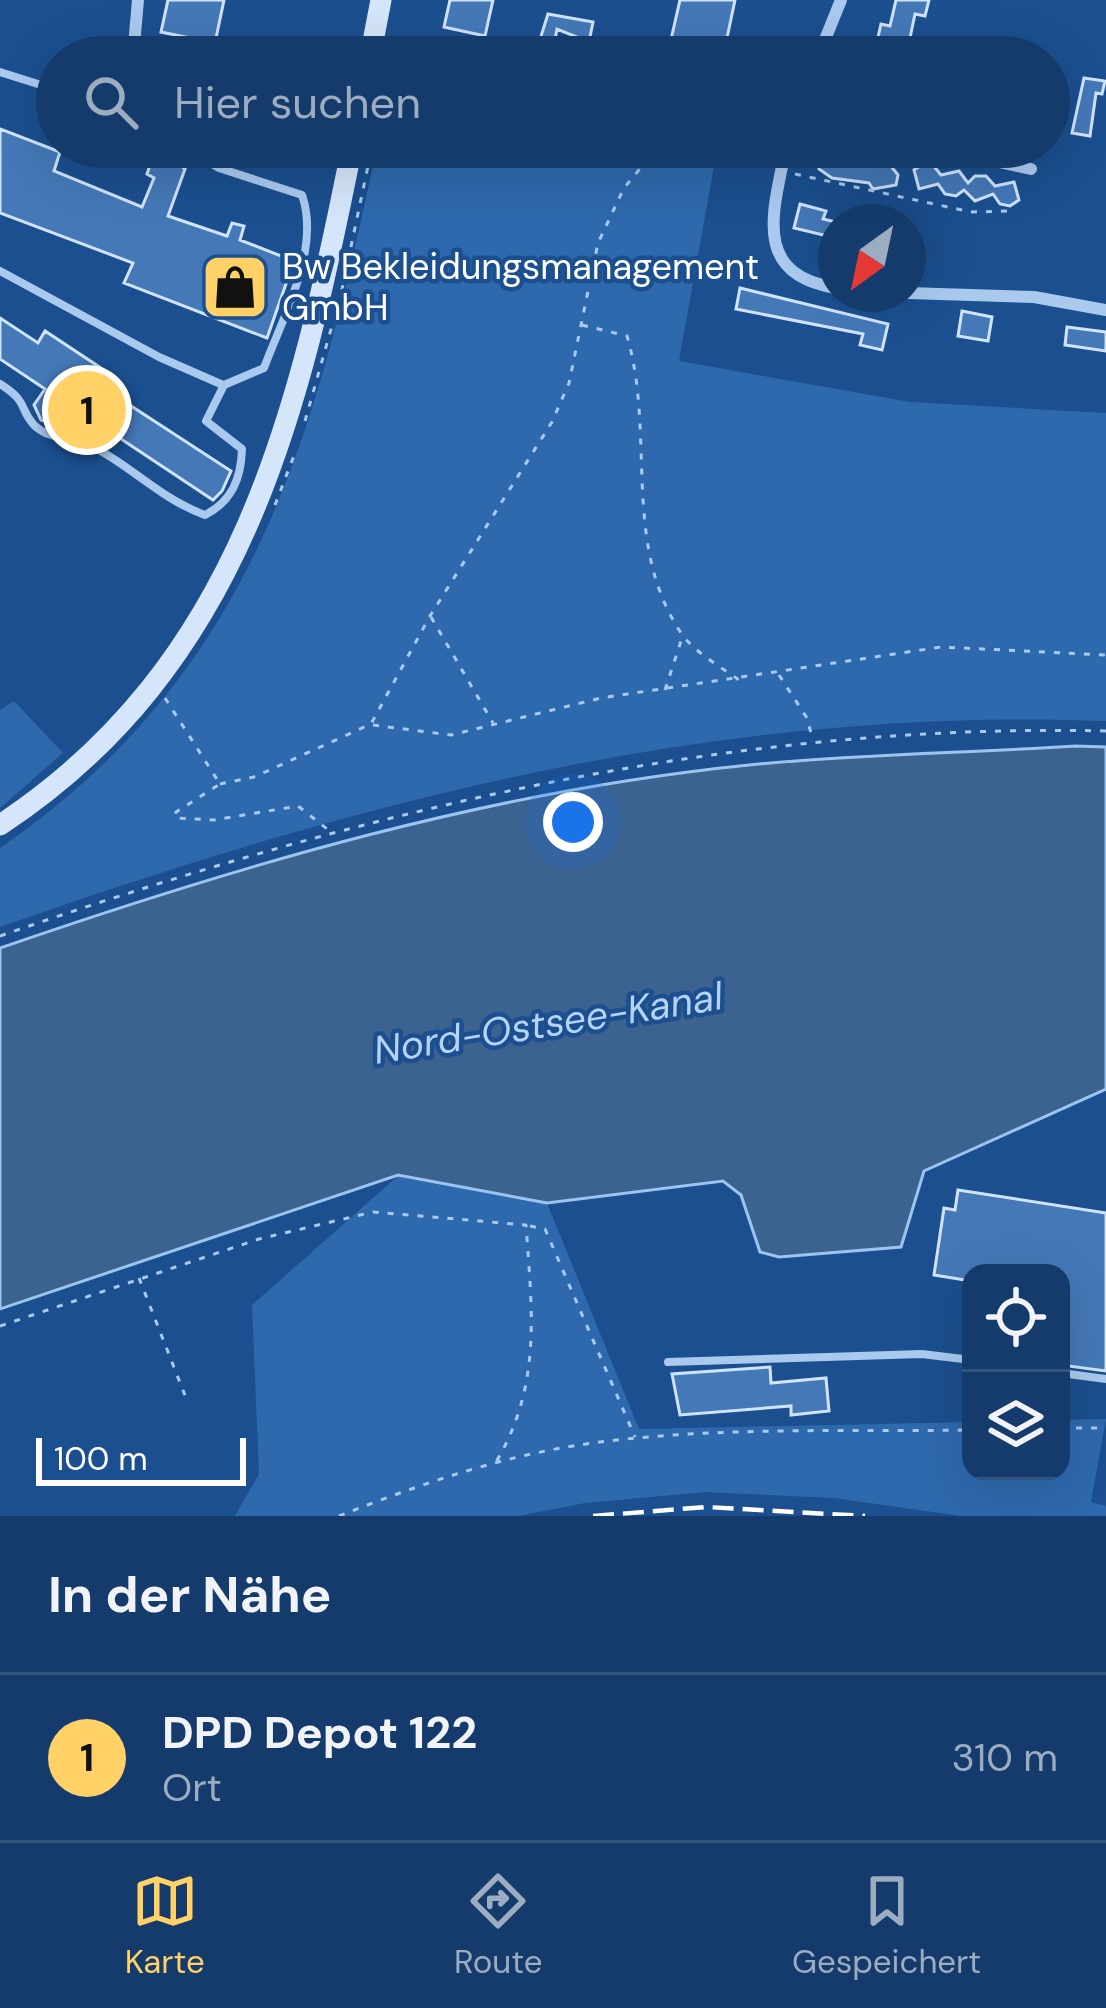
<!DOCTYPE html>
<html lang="de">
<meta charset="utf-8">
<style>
body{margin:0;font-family:"DM Sans",sans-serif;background:#1d4271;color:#f1f3f6}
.controls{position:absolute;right:36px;bottom:36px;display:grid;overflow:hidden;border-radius:24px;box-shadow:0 12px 48px #0002}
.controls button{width:108px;height:108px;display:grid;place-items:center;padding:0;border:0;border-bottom:3px solid #33557e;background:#143b6b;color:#f1f3f6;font:60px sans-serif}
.compass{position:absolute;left:818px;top:204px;width:108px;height:108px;border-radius:50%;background:#143b6b;box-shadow:0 12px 48px #0002;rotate:213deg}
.scale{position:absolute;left:36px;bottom:30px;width:210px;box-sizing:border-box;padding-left:12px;border:6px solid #fff;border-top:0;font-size:33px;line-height:42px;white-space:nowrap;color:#fff;-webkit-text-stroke:9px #1b4f8f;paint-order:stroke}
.you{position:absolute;left:573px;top:822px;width:42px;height:42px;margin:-30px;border:9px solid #fff;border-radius:50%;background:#1a73e8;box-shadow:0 0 0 18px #1a73e833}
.badge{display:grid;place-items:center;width:78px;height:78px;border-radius:50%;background:#ffd166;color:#111;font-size:39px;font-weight:700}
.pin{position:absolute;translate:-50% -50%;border:6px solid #fff;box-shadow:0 3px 12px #0006}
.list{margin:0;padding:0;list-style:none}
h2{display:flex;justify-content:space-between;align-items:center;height:156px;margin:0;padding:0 48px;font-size:51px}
h2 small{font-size:39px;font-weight:400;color:#9dadc1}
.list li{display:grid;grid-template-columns:78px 1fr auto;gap:36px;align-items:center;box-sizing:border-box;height:168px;padding:0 48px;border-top:3px solid #33557e}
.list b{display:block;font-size:45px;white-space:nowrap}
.list p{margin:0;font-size:39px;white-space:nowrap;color:#9dadc1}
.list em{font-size:39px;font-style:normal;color:#9dadc1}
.icon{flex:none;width:66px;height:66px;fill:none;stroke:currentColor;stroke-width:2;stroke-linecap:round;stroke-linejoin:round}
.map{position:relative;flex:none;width:1106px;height:1516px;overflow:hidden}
.search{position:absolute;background:#143b6b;box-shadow:0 12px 48px #0002;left:36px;right:36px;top:36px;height:132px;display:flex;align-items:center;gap:30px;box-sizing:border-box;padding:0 42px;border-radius:66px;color:#9dadc1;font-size:45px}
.sheet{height:324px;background:#143b6b}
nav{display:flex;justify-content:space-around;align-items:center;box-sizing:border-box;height:168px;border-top:3px solid #33557e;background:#143b6b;font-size:33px;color:#9dadc1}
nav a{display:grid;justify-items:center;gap:6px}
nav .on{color:#ffd166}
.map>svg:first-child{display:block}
.green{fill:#2e69ad}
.water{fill:#3c6290;stroke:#9cc4f0;stroke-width:3}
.building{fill:#4478b7;stroke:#cfe3fa;stroke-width:3}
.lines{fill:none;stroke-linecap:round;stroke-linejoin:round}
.path{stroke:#a9c9ee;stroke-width:3;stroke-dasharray:6 9;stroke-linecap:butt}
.service{stroke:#a9c9ee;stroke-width:8}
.minor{stroke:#a9c9ee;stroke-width:12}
.secondary{stroke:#d6e6fa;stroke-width:21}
.rail{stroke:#fff;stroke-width:4.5;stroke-dasharray:21 9;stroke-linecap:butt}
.labels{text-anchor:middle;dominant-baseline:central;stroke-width:9;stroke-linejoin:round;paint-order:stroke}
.poi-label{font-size:36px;fill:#fff;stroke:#1b4f8f;text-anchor:start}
.water-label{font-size:39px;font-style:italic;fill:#b5d3f5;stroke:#1b4f8f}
</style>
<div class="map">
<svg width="1106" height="1516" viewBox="0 0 1106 1516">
<rect width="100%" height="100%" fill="#1b4f8f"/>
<path class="green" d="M377 147H662V154L714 166 679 361 910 402 1106 413V721C719 706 361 800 0 927V848C256 672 316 434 377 147Z
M14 701 63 753 0 808V710Z
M399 1175 547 1203 639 1429 971 1422V1471H1061V1420L1106 1419 1091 1502 1106 1506V1516H961L834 1498 706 1492 585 1503 519 1516H235L259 1474 252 1305Z"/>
<path class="water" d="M1076 746 1106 747V1089L924 1171 901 1247 779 1257 760 1252 741 1195 723 1181 547 1203 398 1175 0 1309V948C244 864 491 791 749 765 857 754 968 753 1076 746Z"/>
<path class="building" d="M168 0H224L215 43 161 32Z
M450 0H493L485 36 444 27Z
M680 0H735L723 57H667Z
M896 0H929L925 16 915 14 906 57 875 50 881 24 890 26Z
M548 14 593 22 589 42 557 29 552 55 536 52Z
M1084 78 1105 81 1102 94 1096 93 1090 136 1072 133Z
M0 129 60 152 54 171 142 207 154 178 147 174 156 147 185 169 168 216 227 236 232 223 244 226 240 240 294 261 267 338 124 283 133 263 0 213Z
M845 147 850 161 863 151 870 166 883 156 898 175 896 185 873 189 869 183 832 178 819 169V151Z
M923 164 933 165 941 175 959 171 968 183 975 176H986L995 186 1014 182 1019 200 1010 206 1000 204 993 194 975 201 964 190 956 196 945 194 938 184 919 189 914 170Z
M800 204 826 211 823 219 836 222V238L794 228Z
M740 288 888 324 882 350 860 345 863 334 736 309Z
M962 311 992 317 988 341 958 336Z
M0 318 38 343 45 331 110 374 102 387 231 471 222 491 213 500 85 415 74 431 41 420 34 405 45 389 0 359Z
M1067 327 1106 332V351L1065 345Z
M958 1190 1106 1213V1371L1061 1365V1273H971V1281L934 1275 944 1208 955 1210Z
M770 1367 771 1383 826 1378 829 1411 791 1415V1406L680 1415 672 1374Z"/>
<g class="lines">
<path class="path" d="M795 174 971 212 1011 211
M582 325 627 336C656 434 621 543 681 633 694 652 721 667 739 680
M305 421 341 294 372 147
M275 505 295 453
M431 617 493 723
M779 675 807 718 813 741
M665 690 682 638
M165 698 220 784 176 812 175 818 214 820 298 806 331 832
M373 725 451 735 601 698 941 647 1106 655
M220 784 254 777 371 724 430 616 552 422 569 383 598 243 624 188 658 147
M0 936C358 812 725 722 1106 731
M530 1226 545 1229 635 1437
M139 1278 188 1403
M0 1326 259 1239 373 1212 526 1225C532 1311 542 1385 496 1462
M1061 1428H1106
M339 1516C418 1485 501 1456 586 1444 712 1426 843 1432 971 1430"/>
<path class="service" d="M0 72 57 90
M0 271 159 357 223 385
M0 384C30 403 18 408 34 425 51 441 68 435 85 443 128 462 160 499 205 515 232 501 241 479 242 449L206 421 224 385 264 368C283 316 321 250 302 195L219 168 185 147
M668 1362 922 1354 971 1360
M1061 1373 1106 1379"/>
<path class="minor" d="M133 57 138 0
M818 57 841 0
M786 147C774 210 750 274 836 288
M931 147 1031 169
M908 293 1034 297 1106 310"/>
<path class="secondary" d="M370 57 381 0
M0 825C243 665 299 412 352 147"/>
<path class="rail" d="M593 1516 706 1507 865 1516"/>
</g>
<defs>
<symbol id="shop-square" viewBox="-11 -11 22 22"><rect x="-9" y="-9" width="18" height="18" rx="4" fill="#ffd166" stroke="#1b4f8f"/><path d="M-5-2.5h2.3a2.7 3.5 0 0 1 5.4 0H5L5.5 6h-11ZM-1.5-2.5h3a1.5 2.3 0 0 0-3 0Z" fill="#111"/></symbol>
</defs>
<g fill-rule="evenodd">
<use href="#shop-square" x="197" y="249" width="76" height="76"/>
</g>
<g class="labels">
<g class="poi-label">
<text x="282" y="266">Bw Bekleidungsmanagement<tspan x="282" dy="41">GmbH</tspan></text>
</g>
<g class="water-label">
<text transform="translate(548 1023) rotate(-9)">Nord-Ostsee-Kanal</text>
</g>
</g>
</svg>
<div class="controls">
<button><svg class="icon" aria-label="locate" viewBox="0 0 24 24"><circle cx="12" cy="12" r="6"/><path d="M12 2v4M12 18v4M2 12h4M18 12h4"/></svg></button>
<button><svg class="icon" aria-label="layers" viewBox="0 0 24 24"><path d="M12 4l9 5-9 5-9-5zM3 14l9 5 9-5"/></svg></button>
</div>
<svg class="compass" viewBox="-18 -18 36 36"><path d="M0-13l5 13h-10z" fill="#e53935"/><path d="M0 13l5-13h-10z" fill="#9dadc1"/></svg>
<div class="scale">100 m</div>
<div class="you"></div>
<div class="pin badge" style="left:87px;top:410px">1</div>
<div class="search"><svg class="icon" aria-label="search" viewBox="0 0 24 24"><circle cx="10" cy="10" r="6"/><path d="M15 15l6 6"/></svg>Hier suchen</div>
</div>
<section class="sheet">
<h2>In der Nähe<small></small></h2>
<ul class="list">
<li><span class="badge">1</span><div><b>DPD Depot 122</b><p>Ort</p></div><em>310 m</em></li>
</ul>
</section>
<nav>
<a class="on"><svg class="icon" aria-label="map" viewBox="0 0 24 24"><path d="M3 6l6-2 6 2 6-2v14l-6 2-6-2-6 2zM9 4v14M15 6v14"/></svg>Karte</a>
<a><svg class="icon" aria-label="directions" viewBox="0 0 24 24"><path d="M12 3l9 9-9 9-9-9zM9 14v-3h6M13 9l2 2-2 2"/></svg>Route</a>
<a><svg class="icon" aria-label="saved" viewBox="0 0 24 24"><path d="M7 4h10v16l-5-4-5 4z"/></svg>Gespeichert</a>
</nav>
